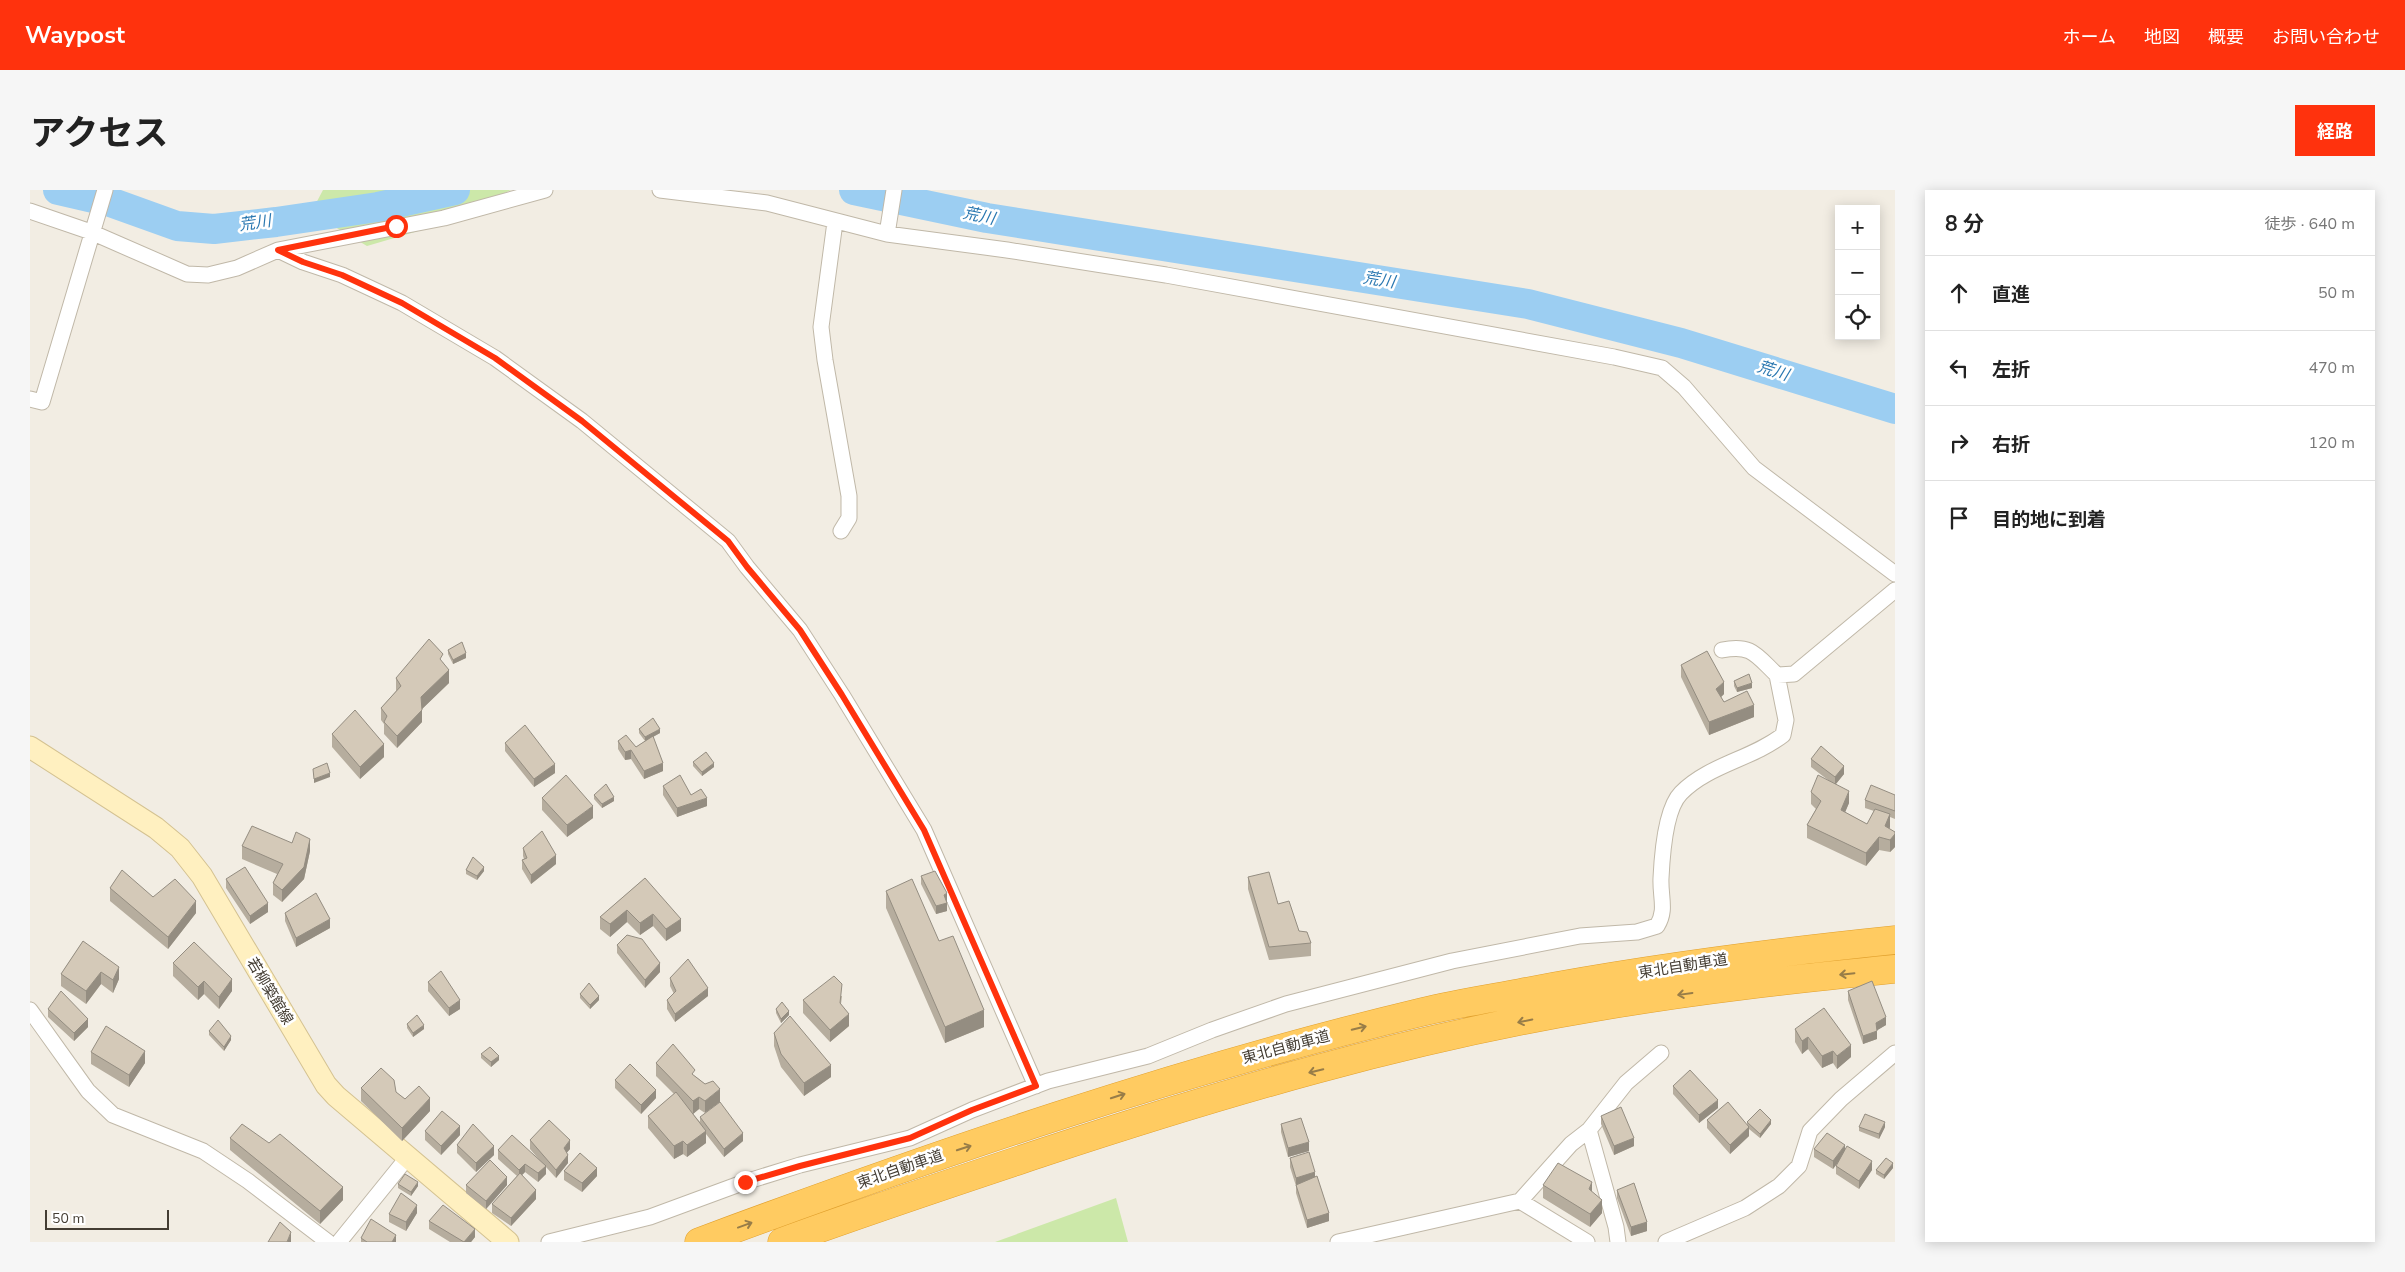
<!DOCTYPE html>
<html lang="ja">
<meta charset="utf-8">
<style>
body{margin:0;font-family:"Nunito Sans","Noto Sans JP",sans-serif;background:#f6f6f6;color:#222}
.controls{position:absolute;right:15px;top:15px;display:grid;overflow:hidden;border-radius:0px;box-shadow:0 2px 12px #0003}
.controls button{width:45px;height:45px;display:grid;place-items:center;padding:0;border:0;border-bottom:1px solid #e0e0e0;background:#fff;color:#222;font:25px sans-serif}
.scale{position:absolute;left:15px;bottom:12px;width:124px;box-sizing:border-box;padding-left:5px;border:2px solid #443d33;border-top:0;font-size:14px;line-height:18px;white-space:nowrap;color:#443d33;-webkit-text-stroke:4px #fff;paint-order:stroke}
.stop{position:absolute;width:15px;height:15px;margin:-11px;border:4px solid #ff320d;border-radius:50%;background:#fff}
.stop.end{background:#ff320d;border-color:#fff;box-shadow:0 1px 5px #0008}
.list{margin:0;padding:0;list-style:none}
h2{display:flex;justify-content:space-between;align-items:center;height:65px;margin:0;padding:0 20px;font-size:21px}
h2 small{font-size:16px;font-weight:400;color:#767676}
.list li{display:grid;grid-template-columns:32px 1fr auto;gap:15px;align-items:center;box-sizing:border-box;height:75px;padding:0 20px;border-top:1px solid #e0e0e0}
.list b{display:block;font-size:19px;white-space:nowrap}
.list em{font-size:16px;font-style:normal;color:#767676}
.icon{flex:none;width:28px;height:28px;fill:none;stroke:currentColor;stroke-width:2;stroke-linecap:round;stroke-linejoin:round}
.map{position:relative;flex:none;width:1865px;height:1052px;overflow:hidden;border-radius:0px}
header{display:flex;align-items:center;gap:30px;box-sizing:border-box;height:70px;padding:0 25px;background:#ff320d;color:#fff}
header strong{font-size:24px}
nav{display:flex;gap:28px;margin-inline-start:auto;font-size:18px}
.intro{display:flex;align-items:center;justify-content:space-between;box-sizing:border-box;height:120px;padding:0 30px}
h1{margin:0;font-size:35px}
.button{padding:12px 22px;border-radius:0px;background:#ff320d;color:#fff;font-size:18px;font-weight:700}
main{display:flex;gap:30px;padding:0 30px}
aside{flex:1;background:#fff;border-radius:0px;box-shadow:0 2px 12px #0003}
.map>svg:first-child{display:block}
.green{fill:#cce8a9}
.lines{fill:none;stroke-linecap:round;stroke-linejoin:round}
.river{stroke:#9ccef2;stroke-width:30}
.minor-casing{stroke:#c0b8a8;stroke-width:17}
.secondary-casing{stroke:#d4c291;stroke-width:23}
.motorway-casing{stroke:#e1a02d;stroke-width:29}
.minor{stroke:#fff;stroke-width:15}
.secondary{stroke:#fff0c0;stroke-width:21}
.motorway{stroke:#ffcb61;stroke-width:28}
.wall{fill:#b6ad9e}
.shaded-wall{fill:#948d81}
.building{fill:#d4c9b8;stroke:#948d81}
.oneway{stroke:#987d48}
.route{stroke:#ff320d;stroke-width:6}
.labels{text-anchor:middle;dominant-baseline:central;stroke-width:5;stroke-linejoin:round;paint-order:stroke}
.street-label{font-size:15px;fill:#443d33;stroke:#fff}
.water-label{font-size:16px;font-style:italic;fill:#2a78b1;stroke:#fff}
</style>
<header>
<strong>Waypost</strong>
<nav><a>ホーム</a><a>地図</a><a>概要</a><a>お問い合わせ</a></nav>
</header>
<div class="intro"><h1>アクセス</h1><a class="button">経路</a></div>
<main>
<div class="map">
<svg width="1865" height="1052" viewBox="0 0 1865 1052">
<rect width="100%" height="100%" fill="#f2ede3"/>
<path class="green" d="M293 0H481L395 39 337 56 300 34 283 19Z
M1086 1008 1098 1052H965Z"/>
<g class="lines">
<path class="river" d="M28 0 80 12 147 36 184 39 246 32 348 17 425 0
M824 0 957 28 1498 114 1651 153 1865 219"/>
<defs>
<path id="minor" d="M630 0 737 13 857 44 864 0
M0 21 61 42 157 84 178 85 207 78 248 60 414 28 515 0
M805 32 791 137 795 170 819 306V328L811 341
M857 44 977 60 1136 85 1584 167 1632 178 1654 197 1724 278 1865 384
M248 60 273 72 312 85 372 113 465 168 552 231 698 351 717 377 770 440 812 505 894 640 1006 896
M0 209 12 212 75 0
M1692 460C1722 454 1726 465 1747 485L1764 484 1865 400
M0 820 58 901 83 925 173 961 218 991 298 1052
M1559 940 1586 1037 1588 1052
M1490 1011 1541 954 1559 940 1596 893 1631 863
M309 1052 377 968
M519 1052 620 1027 715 992 770 975 880 948 942 920 1018 891 1118 866 1182 840 1256 814 1422 771 1550 746 1607 742 1627 736C1637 720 1630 707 1631 688 1632 667 1635 619 1651 603 1678 575 1722 569 1753 545L1756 530 1747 485
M1308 1052 1490 1011 1557 1052
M1636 1052 1715 1018 1749 996 1769 976 1780 941 1811 909 1865 863"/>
<path id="secondary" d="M0 557 126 638 150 658 172 686 296 895 306 906 478 1052"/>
<path id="motorway" d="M669 1052C906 964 1146 881 1392 822 1424 814 1457 809 1490 803 1614 779 1739 763 1865 750
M752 1052C839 1020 927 991 1014 962 1193 903 1376 849 1561 818 1662 800 1764 789 1865 779"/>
</defs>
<use href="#minor" class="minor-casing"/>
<use href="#secondary" class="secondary-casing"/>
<use href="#motorway" class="motorway-casing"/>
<use href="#minor" class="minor"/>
<use href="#secondary" class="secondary"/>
<use href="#motorway" class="motorway"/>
</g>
<path class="wall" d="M418 460 436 468 423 474 418 464Z
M413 472 419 493 392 519V532L367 558 354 544V534L351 530V518L366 501V488Z
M1651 475 1694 504 1691 507 1694 512 1724 527 1679 545 1651 487Z
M1704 491 1722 498 1707 502 1704 496Z
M609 539 630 543 623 547 633 581 614 589 601 569 595 570 588 559V551L606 557 618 549 615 551 609 543Z
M302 544 354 567 330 589 302 557Z
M475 553 525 583 504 597 475 561Z
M1781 569 1814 584 1806 594 1819 613 1815 622 1837 634 1844 621 1835 618V610L1865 605V629L1860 627V637L1859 639 1865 642V657L1860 662 1849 660 1836 676 1777 648V635L1786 619 1781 614V602L1798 590 1781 577Z
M663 572 684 577 672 586 663 576Z
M633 596 677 616 647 627 633 605Z
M564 605 584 611 572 618 564 609Z
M512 608 563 628 537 647 512 620Z
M212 656 280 661 274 689 252 712 243 705V693L247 684 212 669Z
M493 658 526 674 501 694 492 679V670L494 669 493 666Z
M436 680 454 681 447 690 436 684Z
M891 686 917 712V721L906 724 891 694Z
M1218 687 1248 714 1269 741 1281 753V766L1239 770 1218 699Z
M615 688 651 741 636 751 623 736 610 745 597 732 580 747 570 739V727Z
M196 689 238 722 220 734 196 698Z
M80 698 123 707 166 723 138 759 80 711Z
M856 701 954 837 915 853 856 718Z
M255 723 300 738 266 757 255 731Z
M53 751 89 789 83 803 71 794 56 814 31 796V784Z
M587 755 630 782 615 798 587 763Z
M143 773 202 801 189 819 174 804 168 810 143 786Z
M640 788 678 806 645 832 637 819V810L644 804 640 796Z
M398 792 430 819 419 826 398 801Z
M1818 801 1856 835 1847 840V849L1833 854 1818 810Z
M550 804 569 810 560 819 550 808Z
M812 806 811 814 819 836 800 852 773 823V810Z
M18 819 58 837 44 851 18 827Z
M746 819 759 825 751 833 746 823Z
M377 834 394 839 383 847 377 838Z
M1765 839 1821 867 1807 879 1803 873 1792 878 1778 859 1772 864 1765 852Z
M179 841 201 850 194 861 179 845Z
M744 843 801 887 774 906 751 877 744 856Z
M61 862 115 873 99 897 61 874Z
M451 864 469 870 461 877 451 868Z
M626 873 665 886 675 894V923L669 919 663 924 670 932V927L713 951 694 967 676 944V953L657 967 653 964 644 969 618 938V926L644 904 626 886Z
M585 890 626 908 611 924 585 898Z
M1643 896 1688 918 1669 933 1643 904Z
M331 898 366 902 375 909 400 921 372 951 331 911Z
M1571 926 1604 956 1584 965 1571 934Z
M1677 930 1717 935V932L1741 934 1730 948 1719 939V946L1700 964 1677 938Z
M1251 934 1279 961 1258 967 1251 942Z
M1829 937H1855L1849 949 1829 941Z
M395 941 430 945 411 965 395 950Z
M200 948 313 1010 290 1034 200 960Z
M500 950 540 959 537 962 538 973 526 988 516 977V984L508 992 495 982 492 985 506 1009 481 1036 462 1023V1014L487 986 468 969V960L511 972 500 959Z
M427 955 464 965 446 982 427 963Z
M1784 959 1815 961 1842 980 1829 999 1806 984V976L1809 971 1803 979 1784 967Z
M1260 968 1285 987 1299 1031 1277 1038 1266 1003V996L1260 977Z
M1863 978 1854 989 1846 984V980Z
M534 981 567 986 552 1002 534 990Z
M368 994 388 996 381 1006 368 998Z
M436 995H477L456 1019 436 1003Z
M1513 995 1562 1002 1572 1023 1560 1037 1513 1008Z
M1587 1000 1617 1041 1601 1046 1587 1008Z
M387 1023 376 1041 359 1032V1024Z
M399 1031 445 1047 441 1052H420L399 1039Z
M331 1048 366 1052H331Z"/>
<path class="shaded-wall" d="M436 463V468L423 474V470Z
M419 480V493L391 520V507Z
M1694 492V504L1686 512V499Z
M1722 493V498L1707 502V498Z
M1724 515V527L1679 545V532Z
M392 520V532L367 558V546Z
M630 539V543L615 551V547Z
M354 554V567L330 589V577Z
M601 560V569L595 570V562Z
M633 573V581L614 589V581Z
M684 573V577L672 586V582Z
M525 574V583L504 597V589Z
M1814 576V584L1805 595V587Z
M300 583V587L284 593V589Z
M1819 601V613L1811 632V620Z
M584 607V611L572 618V614Z
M677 608V616L647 627V618Z
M563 616V628L537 647V635Z
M1860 624V637L1855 649V636Z
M1865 644V657L1860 662V650Z
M1849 647V660L1836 676V663Z
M280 649V661L274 689 252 712V700Z
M526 665V674L501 694V685Z
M454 677V681L447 690V686Z
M917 703V712L914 713V705Z
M166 711V723L138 759V747Z
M238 713V722L220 734V726Z
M917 713V721L906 724V716Z
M597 720V732L580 747V734Z
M623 724V736L610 745V733Z
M300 729V738L266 757V748Z
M651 729V741L636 751V739Z
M630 773V782L615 798V790Z
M89 777V789L83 803V790Z
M71 782V794L56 814V801Z
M202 789V801L189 819V807Z
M174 791V804L168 810V797Z
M678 798V806L645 832V824Z
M569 806V810L560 819V815Z
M430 810V819L419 826V818Z
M954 820V837L915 853V837Z
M759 821V825L751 833V829Z
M819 824V836L800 852V840Z
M1856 827V835L1846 841V833Z
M58 829V837L44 851V843Z
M394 835V839L383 847V843Z
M1847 841V849L1833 854V846Z
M201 846V850L194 861V857Z
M1778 847V859L1772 864V851Z
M1821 855V867L1807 879V866Z
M115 861V873L99 897V885Z
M1803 861V873L1792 878V866Z
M469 866V870L461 877V872Z
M801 875V887L774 906V893Z
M690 899V912L675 923V911Z
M626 900V908L611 924V915Z
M669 907V919L663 924V911Z
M400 908V921L372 951V938Z
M1688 910V918L1669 933V925Z
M1741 930V934L1730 948V944Z
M1855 932V937L1849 949V944Z
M430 936V945L411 965V956Z
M1719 937V946L1700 964V955Z
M676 941V953L657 967V955Z
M713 943V951L694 967V959Z
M1604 948V956L1584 965V956Z
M540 950V959L534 966V958Z
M653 951V964L644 969V956Z
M1279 952V961L1258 967V958Z
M1815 955V963L1803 979V971Z
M464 956V965L446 982V973Z
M538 965V973L526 988V980Z
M1842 971V980L1829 999V991Z
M1863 973V978L1854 989V985Z
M495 974V982L489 988V980Z
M516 976V984L508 992V983Z
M567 978V986L552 1002V993Z
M1285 982V990L1266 996V988Z
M477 987V995L456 1019V1011Z
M388 992V996L381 1006V1002Z
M1562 992V1005L1559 999Z
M313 997V1010L290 1034V1021Z
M506 1000V1009L481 1036V1028Z
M1572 1010V1023L1560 1037V1024Z
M387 1015V1023L376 1041V1032Z
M1299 1023V1031L1277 1038V1030Z
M1617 1032V1041L1601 1046V1037Z
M445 1039V1047L441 1052H434Z
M261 1042V1052H257Z
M366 1045V1052H362Z"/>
<path class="building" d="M399 449 413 464 410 469 419 480 391 507 392 520 367 546 354 532 357 526 351 518 371 496 366 488Z
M432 452 436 463 423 470 418 460Z
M1677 461 1694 492 1686 499 1694 512 1717 501 1724 515 1679 532 1651 475Z
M1719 484 1722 493 1707 498 1704 491Z
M325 520 354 554 330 577 302 544Z
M623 528 630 539 615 547 609 539Z
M495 535 525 574 504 589 475 553Z
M596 545 606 557 623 546 633 573 614 581 601 560 595 562 588 551Z
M1791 556 1814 576 1805 587 1781 569Z
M676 562 684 573 672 582 663 572Z
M297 573 300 583 284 589 283 579Z
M536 585 563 616 537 635 512 608Z
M650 585 661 605 671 599 677 608 647 618 633 596Z
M1788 585 1819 601 1811 620 1837 634 1845 619 1860 624 1855 636 1865 642V644L1860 650 1849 647 1836 663 1777 635 1791 611 1781 602Z
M576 594 584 607 572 614 564 605Z
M1841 595 1865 605V621L1835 610Z
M222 636 262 653 266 642 280 649 274 677 252 700 243 693 253 674 212 656Z
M512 641 526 665 501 685 492 670 497 668 493 658Z
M443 667 454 677 447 686 436 680Z
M215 677 238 713 220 726 196 689Z
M92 680 123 707 145 689 166 711 138 747 80 698Z
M905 681 917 703 914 705 917 713 906 716 891 686Z
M1239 682 1248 714 1259 711 1269 741 1277 742 1281 753 1239 757 1218 687Z
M615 688 651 729 636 739 623 724 610 733 597 720 580 734 570 727Z
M882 689 909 751 923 746 954 820 915 837 856 701Z
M286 703 300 729 266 748 255 723Z
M597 745 612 749 630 773 615 790 587 755Z
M53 751 89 777 83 790 71 782 56 801 31 784Z
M164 752 202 789 189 807 174 791 168 797 143 773Z
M658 769 678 798 645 824 637 810 646 801 640 788Z
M411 781 430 810 419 818 398 792Z
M804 786 812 794 810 813 819 824 800 840 773 810Z
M1842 791 1856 827 1846 833 1847 841 1833 846 1818 801Z
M559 793 569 806 560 815 550 804Z
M31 801 58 829 44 843 18 819Z
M752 812 759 821 751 829 746 819Z
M1794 818 1821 855 1807 866 1803 861 1792 866 1778 847 1772 851 1765 839Z
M387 825 394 835 383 843 377 834Z
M760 826 801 875 774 893 751 864 744 843Z
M188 830 201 846 194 857 179 841Z
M76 836 115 861 99 885 61 862Z
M643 854 665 880 662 884 675 894 683 891 690 899 675 911 669 907 663 911 626 873Z
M460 857 469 866 461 872 451 864Z
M600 874 626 900 611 915 585 890Z
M351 878 364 890 366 902 375 909 389 896 400 908 372 938 331 898Z
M1660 880 1688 910 1669 925 1643 896Z
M646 902 676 941 657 955 653 951 644 956 618 926Z
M690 912 713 943 694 959 670 927Z
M1698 912 1719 937 1700 955 1677 930Z
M1591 917 1604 948 1584 956 1571 926Z
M1730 919 1741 930 1730 944 1717 932Z
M412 921 430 936 411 956 395 941Z
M1835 924 1855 932 1849 944 1829 937Z
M1271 928 1279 952 1258 958 1251 934Z
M519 930 540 950 534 958 538 965 526 980 500 950Z
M212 934 239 953 250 944 313 997 290 1021 200 948Z
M443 934 464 956 446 973 427 955Z
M1797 943 1815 955 1803 971 1784 959Z
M482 945 516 976 508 983 495 974 489 980 468 960Z
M1817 956 1842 971 1829 991 1806 976Z
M1279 962 1285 982 1266 988 1260 968Z
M550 963 567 978 552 993 534 981Z
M1856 968 1863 973 1854 985 1846 980Z
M460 970 477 987 456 1011 436 995Z
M1528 973 1562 992 1559 999 1572 1010 1560 1024 1513 995Z
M490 983 506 1000 481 1028 462 1014Z
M375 984 388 992 381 1002 368 994Z
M1287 986 1299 1023 1277 1030 1266 995Z
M1604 993 1617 1032 1601 1037 1587 1000Z
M371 1003 387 1015 376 1032 359 1024Z
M413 1015 445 1039 434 1052 399 1031Z
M341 1029 366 1045 362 1052H337L331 1048Z
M250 1032 261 1042 257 1052H238Z"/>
<defs><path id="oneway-shaft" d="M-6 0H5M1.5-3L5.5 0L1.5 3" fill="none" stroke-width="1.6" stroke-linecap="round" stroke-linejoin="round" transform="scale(1.25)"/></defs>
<g class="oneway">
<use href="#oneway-shaft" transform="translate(1817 784) rotate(174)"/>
<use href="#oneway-shaft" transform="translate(1655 804) rotate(172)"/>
<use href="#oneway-shaft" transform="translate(1495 831) rotate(168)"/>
<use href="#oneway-shaft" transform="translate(1329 838) rotate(-14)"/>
<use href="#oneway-shaft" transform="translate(1286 881) rotate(166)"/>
<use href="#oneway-shaft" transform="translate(1088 906) rotate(-18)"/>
<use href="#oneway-shaft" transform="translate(934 958) rotate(-18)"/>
<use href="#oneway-shaft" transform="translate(715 1035) rotate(-20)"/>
</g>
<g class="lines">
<path class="route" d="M366 36 248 60 273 72 312 85 372 113 465 168 552 231 698 351 717 377 770 440 812 505 894 640 1006 896 942 920 880 948 770 976 715 992"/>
</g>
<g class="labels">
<g class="street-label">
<text transform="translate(1653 776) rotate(-9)">東北自動車道</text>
<text transform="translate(240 801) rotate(59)">若柳築館線</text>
<text transform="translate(1256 857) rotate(-15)">東北自動車道</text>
<text transform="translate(870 979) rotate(-19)">東北自動車道</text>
</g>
<g class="water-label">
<text transform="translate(949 26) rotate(11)">荒川</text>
<text transform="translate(225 33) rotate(-8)">荒川</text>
<text transform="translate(1349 90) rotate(9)">荒川</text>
<text transform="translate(1743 181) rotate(17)">荒川</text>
</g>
</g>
</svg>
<div class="controls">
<button>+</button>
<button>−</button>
<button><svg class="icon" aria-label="locate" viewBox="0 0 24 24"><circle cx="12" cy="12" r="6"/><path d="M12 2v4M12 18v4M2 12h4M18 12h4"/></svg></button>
</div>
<div class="scale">50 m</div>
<div class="stop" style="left:366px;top:36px"></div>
<div class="stop end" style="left:715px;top:992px"></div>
</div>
<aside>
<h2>8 分<small>徒歩 · 640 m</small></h2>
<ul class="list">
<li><svg class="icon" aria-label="ahead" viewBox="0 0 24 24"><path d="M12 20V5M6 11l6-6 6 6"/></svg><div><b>直進</b></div><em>50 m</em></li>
<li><svg class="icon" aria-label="left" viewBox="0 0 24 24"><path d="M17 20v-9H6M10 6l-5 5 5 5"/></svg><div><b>左折</b></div><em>470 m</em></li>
<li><svg class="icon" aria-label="right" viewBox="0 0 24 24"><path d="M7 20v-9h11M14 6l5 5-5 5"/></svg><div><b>右折</b></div><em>120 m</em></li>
<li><svg class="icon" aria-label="arrive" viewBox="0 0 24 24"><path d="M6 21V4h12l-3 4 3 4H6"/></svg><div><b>目的地に到着</b></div></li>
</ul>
</aside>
</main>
